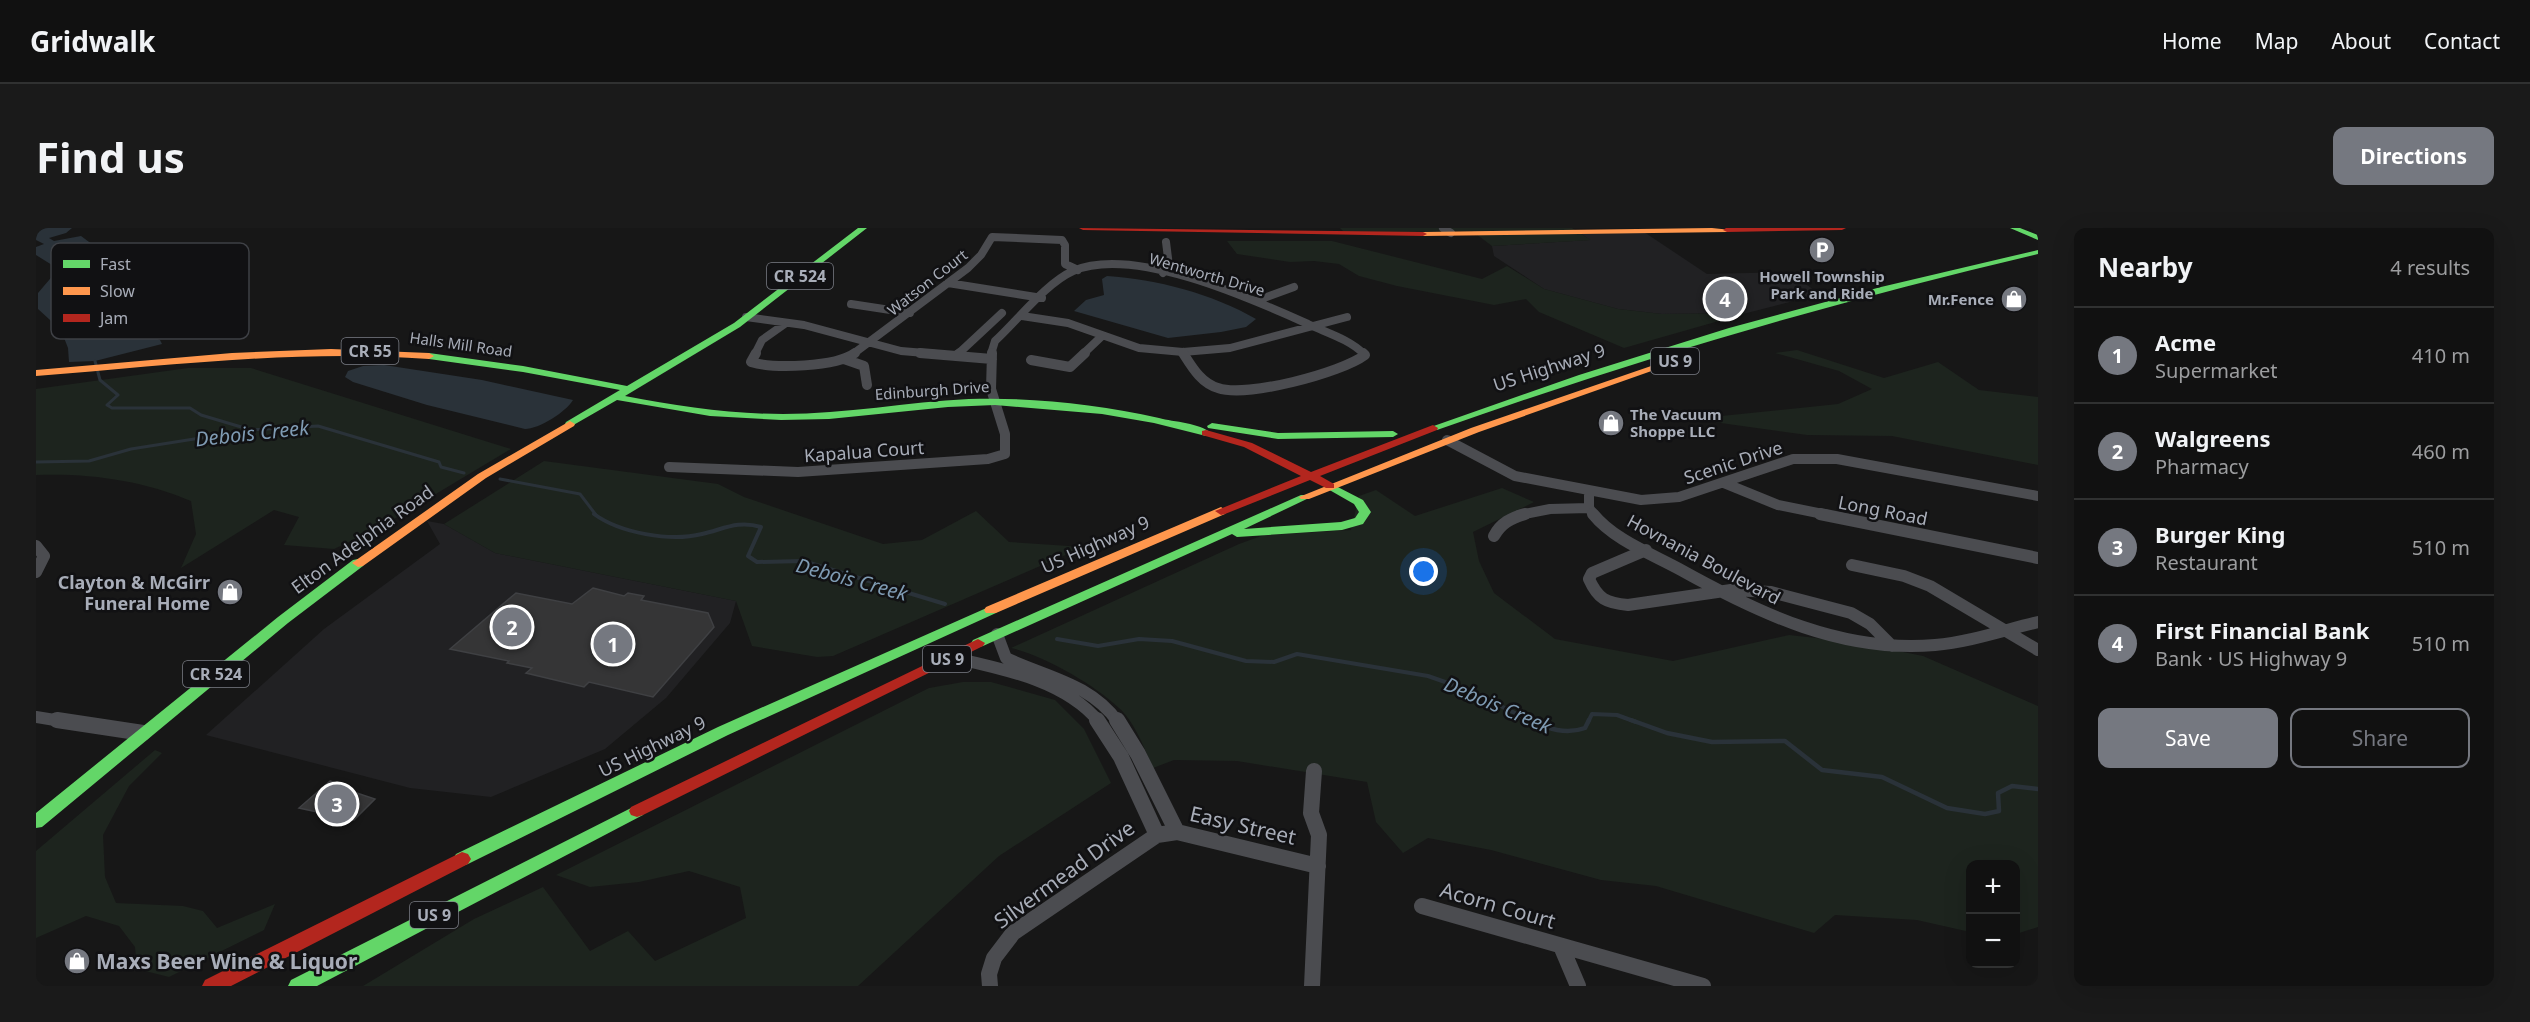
<!DOCTYPE html>
<meta charset="utf-8">
<style>
body{margin:0;font-family:"Noto Sans",sans-serif;background:#1a1a1a;color:#f1f3f6}
.controls{position:absolute;right:18px;bottom:18px;display:grid;overflow:hidden;border-radius:12px;box-shadow:0 6px 24px #0002}
.controls button{width:54px;height:54px;display:grid;place-items:center;padding:0;border:0;border-bottom:2px solid #303131;background:#111;color:#f1f3f6;font:30px sans-serif}
.you{position:absolute;left:1388px;top:344px;width:21px;height:21px;margin:-15px;border:4px solid #fff;border-radius:50%;background:#1a73e8;box-shadow:0 0 0 9px #1a73e833}
.badge{display:grid;place-items:center;width:39px;height:39px;border-radius:50%;background:#757880;color:#fff;font-size:20px;font-weight:700}
.pin{position:absolute;translate:-50% -50%;border:3px solid #fff;box-shadow:0 2px 6px #0006}
.list{margin:0;padding:0;list-style:none}
h2{display:flex;justify-content:space-between;align-items:center;height:78px;margin:0;padding:0 24px;font-size:26px}
h2 small{font-size:20px;font-weight:400;color:#9c9d9f}
.list li{display:grid;grid-template-columns:39px 1fr auto;gap:18px;align-items:center;box-sizing:border-box;height:96px;padding:0 24px;border-top:2px solid #303131}
.list b{display:block;font-size:22px;white-space:nowrap}
.list p{margin:0;font-size:20px;white-space:nowrap;color:#9c9d9f}
.list em{font-size:20px;font-style:normal;color:#9c9d9f}
.actions{display:flex;gap:12px;padding:18px 24px}
.actions a{flex:1;padding:14px 0;border:2px solid #757880;border-radius:12px;text-align:center;font-size:21px;color:#757880}
.actions .main{background:#757880;color:#fff}
.map{position:relative;flex:none;width:2002px;height:758px;overflow:hidden;border-radius:12px}
header{display:flex;align-items:center;gap:36px;box-sizing:border-box;height:84px;padding:0 30px;background:#111;border-bottom:2px solid #303131}
header strong{font-size:28px}
nav{display:flex;gap:33px;margin-inline-start:auto;font-size:21px}
.intro{display:flex;align-items:center;justify-content:space-between;box-sizing:border-box;height:144px;padding:0 36px}
h1{margin:0;font-size:42px}
.button{padding:15px 27px;border-radius:12px;background:#757880;color:#fff;font-size:21px;font-weight:700}
main{display:flex;gap:36px;padding:0 36px}
aside{flex:1;background:#111;border-radius:12px;box-shadow:0 6px 24px #0002}
.map>svg:first-child{display:block}
.built{fill:#212123}
.green{fill:#1d241e}
.water{fill:#2a3239}
.lines{fill:none;stroke-linecap:round;stroke-linejoin:round}
.stream-far2{stroke:#2a3239;stroke-width:3}
.stream-far1{stroke:#2a3239;stroke-width:4}
.stream{stroke:#2a3239;stroke-width:4.5}
.building{fill:#353536;stroke:#3f4043;stroke-width:1.5}
.street-far3{stroke:#4b4c50;stroke-width:8}
.street-far2{stroke:#4b4c50;stroke-width:10}
.street-far1{stroke:#4b4c50;stroke-width:12}
.street{stroke:#4b4c50;stroke-width:16}
.fast{fill:#63d668;fill-rule:evenodd}
.slow{fill:#ff974d;fill-rule:evenodd}
.jam{fill:#b3261e;fill-rule:evenodd}
.labels{text-anchor:middle;dominant-baseline:central;stroke-width:5;stroke-linejoin:round;paint-order:stroke}
.far-street-label{font-size:15px;fill:#a8adb8;stroke:#111113}
.far-poi-label{font-size:15px;font-weight:bold;fill:#a8adb8;stroke:#111113}
.shield{fill:#111113;stroke:#7b7e86;stroke-width:1.5}
.shield-label{font-size:16px;font-weight:bold;fill:#a8adb8}
.street-label{font-size:18px;fill:#a8adb8;stroke:#111113}
.poi-label{font-size:18px;font-weight:bold;fill:#a8adb8;stroke:#111113;text-anchor:end}
.water-label{font-size:20px;font-style:italic;fill:#7f9bb3;stroke:#111113}
.near-street-label{font-size:21px;fill:#a8adb8;stroke:#111113}
.near-poi-label{font-size:21px;font-weight:bold;fill:#a8adb8;stroke:#111113;text-anchor:start}
.key{fill:#111113;stroke:#3e4045;stroke-width:1.5}
.key-label{font-size:16px;fill:#a8adb8}
</style>
<header>
<strong>Gridwalk</strong>
<nav><a>Home</a><a>Map</a><a>About</a><a>Contact</a></nav>
</header>
<div class="intro"><h1>Find us</h1><a class="button">Directions</a></div>
<main>
<div class="map">
<svg width="2002" height="758" viewBox="0 0 2002 758">
<rect width="100%" height="100%" fill="#171717"/>
<path class="built" d="M1540 2H1605L1671 46 1752 44 1784 66 1711 85 1626 86 1582 81 1508 61 1458 28 1456 18 1554 12Z
M391 293 408 296 459 325 700 373 694 395 630 470 569 521 455 569 374 560 170 507 288 401 404 316Z"/>
<path class="green" d="M1304 0H1536L1555 12 1456 18 1436 3 1309 5Z
M1191 13H1296L1446 51 1471 38 1508 61 1582 81 1626 86 1711 85 1588 120 1503 84 1490 71 1458 77 1361 58 1323 48 1303 36 1278 33 1254 34 1201 26Z
M1761 122 1848 150 1902 134 1943 162 2002 169V237L1856 208 1771 207 1656 191 1802 176 1836 161 1803 143 1739 125Z
M152 140H215L475 221 343 300 298 321 248 317 263 289 238 282 145 340 160 306 155 273C106 252 53 245 0 247V161Z
M508 233 682 256 708 269 847 316 886 312 940 283 973 314 1048 319 797 428 781 429 716 418 700 373 459 325 408 296Z
M1466 260 1498 274 1437 304 1443 333 1458 365 1519 411 1637 433 1753 407 1817 414 1887 428 2002 478V699L1980 706V636H1934V704L1881 692 1799 687 1778 705 1620 658 1565 652 1455 622 1392 610 1367 625 1340 594 1331 554 1201 533 1138 532 1117 540C1109 522 1099 494 1083 480 1057 456 1009 428 975 420L1203 316 1228 307 1315 302 1323 268 1340 262 1379 288Z
M927 454H955L1019 472 1048 501 1075 555 963 628 822 758H327L438 691 507 659 554 723 592 703 619 733 710 690 704 659 653 643 603 654 554 659 520 647 893 460Z
M119 522 126 525 93 558 67 607 69 649 80 675 147 678 167 683 181 700 239 676 228 702 133 749 101 741 99 719 83 698 50 688 0 710V623Z"/>
<path class="water" d="M0 0H36L30 5 13 10 18 13 45 8 72 28 76 40 68 54 77 61 80 79 102 103 124 112 126 116 59 133 33 134 32 120 25 102 2 81V65L19 45 16 37 0 27V19L8 16 0 12Z
M1071 48C1120 51 1177 66 1220 91L1210 99 1185 104 1132 110 1038 83 1050 72 1068 67 1066 51Z
M348 137 446 152 537 172C530 184 503 201 489 201L391 177 317 154 309 149 312 143 327 138Z"/>
<g class="lines">
<path class="stream-far2" d="M59 133 64 152 82 167 71 177 76 180H154L165 187 212 201
M0 234 53 233 95 221 215 202 282 198 403 234 405 239 428 245
M464 251 544 266 560 287"/>
<path class="stream-far1" d="M558 286C584 305 634 314 666 306 688 301 702 292 725 299L712 328 721 334 767 333 909 376
M1021 411 1062 418 1103 411 1136 413 1210 433 1238 434 1261 426 1392 448 1432 462 1497 494
M1552 494 1556 486 1581 487 1600 494"/>
<path class="stream" d="M1494 492C1512 501 1530 507 1549 500L1553 492
M1595 492 1631 505 1676 514 1749 513 1786 542 1846 549 1911 580 1949 586 1963 583 1962 565 1976 558 2002 561"/>
</g>
<path class="building" d="M557 360 588 368 592 365 608 368 605 372 672 385 678 399 617 469 553 454 548 459 490 445 496 440 471 435 473 433 414 421 480 365 536 376Z
M294 553 306 557 303 559 339 571 318 592 263 580Z"/>
<g class="lines">
<path class="street-far3" d="M1407 0 1415 5
M1127 45 1133 38 1130 14
M912 55 1006 70
M1220 73 1258 59
M815 76 874 85
M986 88 1032 95 1103 120 1147 124 1194 120 1311 89
M710 89 768 97 865 123 901 126
M1147 124 1148 126
M719 126 726 112 750 95
M817 126 932 40 945 27 956 9 1026 12 1029 17V36L1042 42
M922 126 966 85
M955 126 959 113C981 93 1010 55 1037 43 1098 17 1216 71 1272 96 1291 105 1313 111 1328 126
M1047 126 1066 108"/>
<path class="street-far2" d="M720 125 715 134C738 141 800 139 819 125
M884 125 956 131
M1147 125C1156 139 1165 155 1182 160 1210 170 1305 145 1329 127L1327 125
M920 128 924 125
M808 131 828 138 831 157
M995 132 1034 139 1049 125
M1411 212 1479 248 1605 272 1643 269 1757 231H1801L2002 268
M633 239 762 244 952 231 969 226V206L955 161 956 125
M1688 255 1742 277 1792 287
M1553 264V280L1558 287
M1483 287 1514 281 1553 280"/>
<path class="street-far1" d="M1557 286C1578 312 1616 326 1645 342 1724 386 1807 425 1899 417 1934 414 1968 402 2002 394
M1784 286 2002 330
M1458 308C1465 295 1475 290 1489 286
M0 318 8 328 0 344
M1610 322 1556 345 1553 351C1562 371 1570 375 1592 377L1695 362 1735 364 1815 385 1834 396 1856 418
M1816 337 1868 348 1894 358 2002 422
M961 406 970 430C1010 449 1054 455 1082 494
M914 429C963 440 1029 452 1063 494
M0 489 31 494"/>
<path class="street" d="M21 492 107 505
M1061 492 1085 529 1121 607
M1081 492 1102 526 1141 604
M1386 678 1667 758
M1525 718 1542 758
M954 758 953 746 958 730 977 705 1121 607 1141 604 1282 638
M1276 758 1283 607 1275 585 1278 543"/>
<path class="fast" d="M822 0H831L704 99 589 168C641 178 694 186 747 186 810 186 871 174 933 171 996 169 1062 176 1123 190 1138 194 1164 195 1175 205L1170 208 1118 195 1066 186 959 177 912 179 793 191 745 192 674 188 581 172 534 199 529 196 530 194 584 162 487 144 393 131 388 128 393 125 487 138 591 158 698 95Z
M1974 0H1984L2002 7V12Z
M2002 22V26C1798 74 1598 132 1401 202H1393L1392 200 1543 147 1693 100 1845 59Z
M1176 195 1242 205 1357 203 1362 206 1357 209 1242 211 1172 200 1171 198Z
M1294 255 1327 272 1335 284 1327 296 1306 302 1201 309 1196 306 947 418 942 419 935 415 937 412 1265 267H1273L1275 269 1208 301 1305 294 1319 290 1323 284 1318 276 1290 260 1288 258Z
M322 331 328 335 327 338 252 395 6 599 0 600V585L242 389 317 332Z
M955 378 960 379 962 382 960 385 692 507 432 636 426 638 420 636 417 631 420 626 682 499Z
M601 577 607 579 609 583 607 587 281 758H252L255 752Z"/>
<path class="slow" d="M1676 0 1695 2 1691 4 1387 8 1383 6 1387 4Z
M295 121 393 125 398 128 393 131C261 121 131 138 0 148V142L196 125Z
M1650 126 1658 128 1443 204 1273 271H1265L1263 269 1435 200Z
M534 193 539 196 538 198 450 250 327 338 322 339 316 335 442 246Z
M1185 279 1191 283 1189 286 960 385H950L948 382 950 379Z"/>
<path class="jam" d="M1043 0 1387 4 1391 6 1387 8 1047 2Z
M1690 0H1810L1806 2 1691 4 1687 2Z
M1397 197 1402 200 1401 202 1284 248 1298 256V260H1290L1274 252 1189 286 1185 287 1179 283 1265 248 1208 219 1166 207V203L1170 202 1216 215 1275 244Z
M942 411 949 415 947 418 607 587 601 589 595 587 593 583 595 579Z
M426 624 432 626 435 631 432 636 195 758H166L169 752Z"/>
</g>
<defs>
<symbol id="parking-disc" viewBox="-11 -11 22 22"><circle r="9.5" fill="#757880" stroke="#111113"/><path d="M-3.5-5.5H1a3.5 3.5 0 0 1 0 7H-1V5.5H-3.5ZM-1-3.4V-.6H.8a1.4 1.4 0 0 0 0-2.8Z" fill="#fff"/></symbol>
<symbol id="shop-disc" viewBox="-11 -11 22 22"><circle r="9.5" fill="#757880" stroke="#111113"/><path d="M-5-2.5h2.3a2.7 3.5 0 0 1 5.4 0H5L5.5 6h-11ZM-1.5-2.5h3a1.5 2.3 0 0 0-3 0Z" fill="#fff"/></symbol>
</defs>
<g fill-rule="evenodd">
<use href="#parking-disc" x="1771" y="7" width="30" height="30"/>
<use href="#shop-disc" x="1963" y="56" width="30" height="30"/>
<use href="#shop-disc" x="1560" y="180" width="30" height="30"/>
<use href="#shop-disc" x="179" y="349" width="30" height="30"/>
<use href="#shop-disc" x="26" y="718" width="30" height="30"/>
</g>
<g class="labels">
<g class="far-street-label">
<text transform="translate(1171 46) rotate(16)">Wentworth Drive</text>
<text transform="translate(891 54) rotate(-38)">Watson Court</text>
<text transform="translate(425 116) rotate(8)">Halls Mill Road</text>
<text transform="translate(896 162) rotate(-4)">Edinburgh Drive</text>
</g>
<g class="far-poi-label">
<text x="1786" y="48">Howell Township<tspan x="1786" dy="17">Park and Ride</tspan></text>
<text x="1958" y="71" text-anchor="end">Mr.Fence</text>
<text x="1594" y="186" text-anchor="start">The Vacuum<tspan x="1594" dy="17">Shoppe LLC</tspan></text>
</g>
<g class="shield">
<rect x="731" y="35" width="66" height="26" rx="4.5"/>
<rect x="305.5" y="110" width="57" height="26" rx="4.5"/>
<rect x="1615" y="120" width="48" height="26" rx="4.5"/>
<rect x="887" y="418" width="48" height="26" rx="4.5"/>
<rect x="147" y="433" width="66" height="26" rx="4.5"/>
<rect x="374" y="674" width="48" height="26" rx="4.5"/>
</g>
<g class="shield-label">
<text x="764" y="48">CR 524</text>
<text x="334" y="123">CR 55</text>
<text x="1639" y="133">US 9</text>
<text x="911" y="431">US 9</text>
<text x="180" y="446">CR 524</text>
<text x="398" y="687">US 9</text>
</g>
<g class="street-label">
<text transform="translate(1513 139) rotate(-18)">US Highway 9</text>
<text transform="translate(828 223) rotate(-4)">Kapalua Court</text>
<text transform="translate(1697 234) rotate(-18)">Scenic Drive</text>
<text transform="translate(1847 282) rotate(11)">Long Road</text>
<text transform="translate(326 311) rotate(-36)">Elton Adelphia Road</text>
<text transform="translate(1059 316) rotate(-24)">US Highway 9</text>
<text transform="translate(1668 331) rotate(28)">Hovnania Boulevard</text>
<text transform="translate(616 518) rotate(-26)">US Highway 9</text>
</g>
<g class="poi-label">
<text x="174" y="354">Clayton &amp; McGirr<tspan x="174" dy="21">Funeral Home</tspan></text>
</g>
<g class="water-label">
<text transform="translate(216 205) rotate(-6)">Debois Creek</text>
<text transform="translate(816 351) rotate(15)">Debois Creek</text>
<text transform="translate(1462 477) rotate(23)">Debois Creek</text>
</g>
<g class="near-street-label">
<text transform="translate(1207 597) rotate(13)">Easy Street</text>
<text transform="translate(1028 646) rotate(-36)">Silvermead Drive</text>
<text transform="translate(1462 677) rotate(16)">Acorn Court</text>
</g>
<g class="near-poi-label">
<text x="60" y="733">Maxs Beer Wine &amp; Liquor</text>
</g>
</g>
<rect x="15" y="15" width="198" height="96" rx="9" class="key"/>
<rect x="27" y="32" width="27" height="8" fill="#63d668"/>
<rect x="27" y="59" width="27" height="8" fill="#ff974d"/>
<rect x="27" y="86" width="27" height="8" fill="#b3261e"/>
<g class="key-label">
<text x="64" y="42">Fast</text>
<text x="64" y="69">Slow</text>
<text x="64" y="96">Jam</text>
</g>
</svg>
<div class="controls">
<button>+</button>
<button>−</button>
</div>
<div class="you"></div>
<div class="pin badge" style="left:577px;top:416px">1</div>
<div class="pin badge" style="left:476px;top:399px">2</div>
<div class="pin badge" style="left:301px;top:576px">3</div>
<div class="pin badge" style="left:1689px;top:71px">4</div>
</div>
<aside>
<h2>Nearby<small>4 results</small></h2>
<ul class="list">
<li><span class="badge">1</span><div><b>Acme</b><p>Supermarket</p></div><em>410 m</em></li>
<li><span class="badge">2</span><div><b>Walgreens</b><p>Pharmacy</p></div><em>460 m</em></li>
<li><span class="badge">3</span><div><b>Burger King</b><p>Restaurant</p></div><em>510 m</em></li>
<li><span class="badge">4</span><div><b>First Financial Bank</b><p>Bank · US Highway 9</p></div><em>510 m</em></li>
</ul>
<div class="actions"><a class="main">Save</a><a>Share</a></div>
</aside>
</main>
